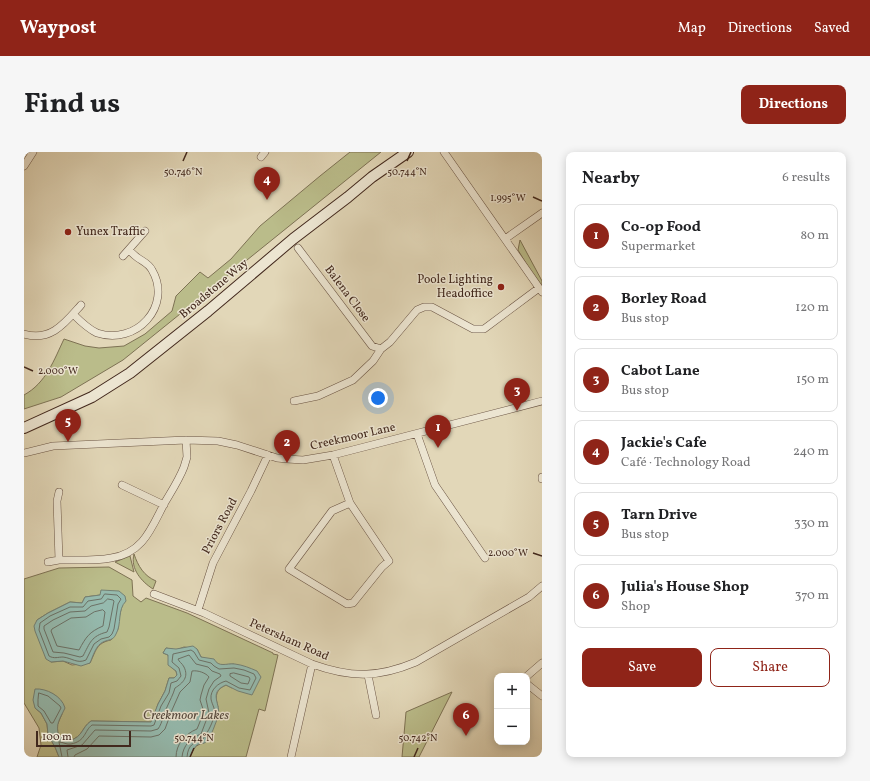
<!DOCTYPE html>
<meta charset="utf-8">
<style>
body{margin:0;font-family:Vollkorn,serif;background:#f6f6f6;color:#202124}
.controls{position:absolute;right:12px;bottom:12px;display:grid;overflow:hidden;border-radius:8px;box-shadow:0 2px 10px #0003}
.controls button{width:36px;height:36px;display:grid;place-items:center;padding:0;border:0;border-bottom:1px solid #e0e0e0;background:#fff;color:#202124;font:20px sans-serif}
.scale{position:absolute;left:12px;bottom:10px;width:95px;box-sizing:border-box;padding-left:4px;border:2px solid #42281d;border-top:0;font-size:11px;line-height:14px;white-space:nowrap;color:#42281d;-webkit-text-stroke:3px #ece5d1;paint-order:stroke}
.you{position:absolute;left:354px;top:246px;width:14px;height:14px;margin:-10px;border:3px solid #fff;border-radius:50%;background:#1a73e8;box-shadow:0 0 0 6px #1a73e833}
.badge{display:grid;place-items:center;width:26px;height:26px;border-radius:50%;background:#8f2418;color:#fff;font-size:13px;font-weight:700}
.pin{position:absolute;translate:-50% -33px;filter:drop-shadow(0 1px 2px #0008)}
.pin::after{content:'';position:absolute;top:21px;width:14px;height:12px;background:inherit;clip-path:polygon(0 0,100% 0,50% 100%)}
.list{margin:0;padding:0;list-style:none}
h2{display:flex;justify-content:space-between;align-items:center;height:52px;margin:0;padding:0 16px;font-size:17px}
h2 small{font-size:13px;font-weight:400;color:#757577}
.list li{display:grid;grid-template-columns:26px 1fr auto;gap:12px;align-items:center;box-sizing:border-box;height:64px;margin:0 8px 8px;padding:0 8px;border:1px solid #e0e0e0;border-radius:8px}
.list b{display:block;font-size:15px;white-space:nowrap}
.list p{margin:0;font-size:13px;white-space:nowrap;color:#757577}
.list em{font-size:13px;font-style:normal;color:#757577}
.actions{display:flex;gap:8px;padding:12px 16px}
.actions a{flex:1;padding:9px 0;border:1px solid #8f2418;border-radius:8px;text-align:center;font-size:14px;color:#8f2418}
.actions .main{background:#8f2418;color:#fff}
.map{position:relative;flex:none;width:518px;height:605px;overflow:hidden;border-radius:8px}
header{display:flex;align-items:center;gap:24px;box-sizing:border-box;height:56px;padding:0 20px;background:#8f2418;color:#fff}
header strong{font-size:19px}
nav{display:flex;gap:22px;margin-inline-start:auto;font-size:14px}
.intro{display:flex;align-items:center;justify-content:space-between;box-sizing:border-box;height:96px;padding:0 24px}
h1{margin:0;font-size:28px}
.button{padding:10px 18px;border-radius:8px;background:#8f2418;color:#fff;font-size:14px;font-weight:700}
main{display:flex;gap:24px;padding:0 24px}
aside{flex:1;background:#fff;border-radius:8px;box-shadow:0 2px 10px #0003}
.map>svg:first-child{display:block}
.green{fill:#babc8a;stroke:#7e7254;fill-rule:evenodd}
.water{fill:#95baae;stroke:#748074}
.lines{fill:none;stroke-linecap:round;stroke-linejoin:round}
.shore{stroke:#6c7166;stroke-width:1}
.street-casing{stroke:#6a5444;stroke-width:8}
.secondary-casing{stroke:#42281d;stroke-width:12}
.street{stroke:#ece5d1;stroke-width:7}
.secondary{stroke:#ece5d1;stroke-width:10}
.ticks{fill:none;stroke:#42281d;stroke-width:1.5}
.poi-dot{fill:#8f2418;stroke:#ece5d1;stroke-width:1.5}
.labels{text-anchor:middle;dominant-baseline:central;stroke-width:3;stroke-linejoin:round;paint-order:stroke}
.poi-label{font-size:12px;fill:#42281d;stroke:#ece5d1;text-anchor:start}
.street-label{font-size:12px;fill:#42281d;stroke:#ece5d1}
.water-label{font-size:13px;font-style:italic;fill:#574c41;stroke:#ece5d1}
.ticks-label{font-size:10px;text-anchor:middle;fill:#42281d;stroke:#ece5d1;stroke-width:3;stroke-linejoin:round;paint-order:stroke}
</style>
<header>
<strong>Waypost</strong>
<nav><a>Map</a><a>Directions</a><a>Saved</a></nav>
</header>
<div class="intro"><h1>Find us</h1><a class="button">Directions</a></div>
<main>
<div class="map">
<svg width="518" height="605" viewBox="0 0 518 605">
<rect width="100%" height="100%" fill="#e2d7b8"/>
<filter id="stains"><feTurbulence type="fractalNoise" baseFrequency=".005" numOctaves="4"/><feColorMatrix values="0 0 0 0 .2 0 0 0 0 .09 0 0 0 0 .02 0 0 0 .5 -.17"/></filter>
<radialGradient id="worn" r=".72"><stop offset=".6" stop-color="#630" stop-opacity="0"/><stop offset="1" stop-color="#630" stop-opacity=".3"/></radialGradient>
<path class="green" d="M326 0H357L99 208 37 245 0 257V243C22 231 30 208 40 187L61 194 75 196 100 194 121 182 148 159 152 144 176 120 184 126 207 107 236 74 296 24Z
M496 88 518 129V138L494 98Z
M110 402C114 414 120 424 132 429L129 437C118 430 106 417 110 402Z
M106 404 110 420 91 410Z
M85 415 108 428 109 444 117 450 122 446 163 461 249 501V502L254 503 241 559 235 557 222 605H166C169 597 171 593 180 591L194 555C191 545 191 538 202 533L208 536 210 512 196 513 177 505 173 497 160 495 152 498 142 496 139 501 144 503 147 515 152 519 153 523 150 526H145L141 539 134 552 128 570 67 569C57 576 60 584 45 589L35 584 32 576 38 562 11 556 17 561 23 572 24 582 31 595 35 605H13L17 593 15 576 0 551V427L35 416ZM76 443 98 453 94 470V477L87 488C72 491 72 499 66 511L48 513 39 509 27 510 13 468 24 461 46 450 58 451 61 445Z
M428 540 395 605H378L382 560Z"/>
<path class="water" d="M77 438 95 439 101 444 102 449C93 458 98 472 92 482 89 489 85 487 79 490 72 493 69 504 66 511L57 514 39 509 27 510 22 507 11 479 10 474 13 468 24 461 46 450 58 451 61 445 76 443Z
M169 494 173 497 177 505 190 507C195 516 202 511 211 512 219 513 226 516 233 519L237 525 228 543 214 539 202 533C183 541 198 552 194 565 191 572 188 583 183 589 181 592 178 591 175 592 170 594 168 601 166 605H35L31 595 24 583 23 572 17 561 11 556 9 548 11 537C22 536 38 544 41 556 36 567 31 572 35 584L45 589C60 584 57 576 67 569L127 570 134 552 141 539 145 526H150L153 523 152 519 144 513V503L139 501 142 496 152 497Z"/>
<g class="lines">
<path class="shore" d="M81 442 93 443 97 447 94 452 90 477 88 482 85 485 77 487 70 492 62 508C53 512 48 506 39 505 34 505 30 507 25 504L15 478 16 471 26 464 46 455H59L64 449 77 447Z
M84 447 89 448 90 449 85 475 83 480C67 484 66 491 59 504L56 505 40 501 29 500 20 477V474L29 468 46 460 61 459 67 454 79 451Z
M79 458 81 460 79 474C65 480 62 485 55 498L33 494 27 479 28 477 47 466 62 465 70 460Z
M210 521 225 525 226 527 224 532 217 531 206 524V522Z
M15 541 24 544 36 554 37 556 29 571H27L20 559 14 554V548Z
M38 605 35 590C39 590 43 593 47 592 62 589 60 579 68 573L127 574 130 573 137 554 145 541 147 531 153 529 157 524 155 516 148 510 149 502 167 498 170 500 175 508 187 511 190 514 195 517 210 516 220 518 230 522 232 526 226 538 215 536 202 529C194 531 186 538 187 547 188 553 192 557 190 563 189 571 184 579 180 586 170 591 164 592 163 605
M44 605 43 598 58 593 71 578 127 579 134 577C139 570 139 562 143 555 146 548 149 543 151 536 159 531 165 525 160 515 158 511 155 510 154 507L165 503 172 512 184 515 188 519 196 522 197 524 190 529 185 537 182 547 185 561 177 582C167 586 159 593 158 605
M50 605 51 603 63 597 75 584 127 585 135 583 141 577 148 558 156 540 166 530 168 519C174 518 182 521 185 525L180 533 177 543 176 548 180 560 173 577C161 582 152 592 152 605"/>
<defs>
<path id="street" d="M420 0 518 140
M237 5 241 0
M0 14 9 0
M481 87 518 61
M274 96 348 194 357 197
M99 104 121 79
M49 162C56 169 64 177 73 181 112 194 149 154 128 118 125 112 120 110 114 106 111 104 108 101 105 98
M0 182C27 190 41 171 57 153
M270 249 294 244 329 228 349 209 357 197 366 190 393 158 400 155H408L449 177H460L515 136
M393 282 411 333 461 406
M0 301 29 294 162 288 194 289 213 293 253 306 263 307 279 308 309 303 518 249
M309 303 326 351 365 409 358 415 329 451 323 452 265 417 308 359 326 351
M518 325V327
M98 333 140 353
M35 340 33 349 35 408C52 408 71 409 87 406 119 401 127 377 140 352 147 340 155 328 160 315L163 305 162 288
M24 410 35 408
M130 442 180 461 288 512C327 526 354 526 392 510L505 445 518 434
M174 458 189 411 227 339 244 303
M344 523 352 563
M503 524 518 511
M503 532 518 544
M267 605 288 512"/>
<path id="secondary" d="M0 276 68 245 106 221 184 159 269 87 324 45 348 25 384 0"/>
</defs>
<use href="#street" class="street-casing"/>
<use href="#secondary" class="secondary-casing"/>
<use href="#street" class="street"/>
<use href="#secondary" class="secondary"/>
</g>
<path class="ticks" d="M159 9 163 0M383 9 387 0M509 45 518 49M0 215 9 219M509 401 518 404M166 605 170 596M390 605 394 596"/>
<g class="poi-dot">
<circle cx="44" cy="80" r="4"/>
<circle cx="477" cy="135" r="4"/>
</g>
<g class="labels">
<g class="poi-label">
<text x="52" y="80">Yunex Traffic</text>
<text x="469" y="128" text-anchor="end">Poole Lighting<tspan x="469" dy="14">Headoffice</tspan></text>
</g>
<g class="street-label">
<text transform="translate(190 137) rotate(-40)">Broadstone Way</text>
<text transform="translate(323 142) rotate(53)">Balena Close</text>
<text transform="translate(329 285) rotate(-13)">Creekmoor Lane</text>
<text transform="translate(196 374) rotate(-62)">Priors Road</text>
<text transform="translate(265 488) rotate(24)">Petersham Road</text>
</g>
<g class="water-label">
<text x="162" y="564">Creekmoor Lakes</text>
</g>
</g>
<g class="ticks-label">
<text x="159" y="23">50.746°N</text>
<text x="383" y="23">50.744°N</text>
<text x="484" y="49">1.995°W</text>
<text x="34" y="222">2.000°W</text>
<text x="484" y="404">2.000°W</text>
<text x="170" y="589">50.744°N</text>
<text x="394" y="589">50.742°N</text>
</g>
<rect width="100%" height="100%" filter="url(#stains)"/>
<rect width="100%" height="100%" fill="url(#worn)"/>
</svg>
<div class="controls">
<button>+</button>
<button>−</button>
</div>
<div class="scale">100 m</div>
<div class="you"></div>
<div class="pin badge" style="left:414px;top:296px">1</div>
<div class="pin badge" style="left:263px;top:311px">2</div>
<div class="pin badge" style="left:493px;top:259px">3</div>
<div class="pin badge" style="left:243px;top:48px">4</div>
<div class="pin badge" style="left:44px;top:290px">5</div>
<div class="pin badge" style="left:442px;top:584px">6</div>
</div>
<aside>
<h2>Nearby<small>6 results</small></h2>
<ul class="list">
<li><span class="badge">1</span><div><b>Co-op Food</b><p>Supermarket</p></div><em>80 m</em></li>
<li><span class="badge">2</span><div><b>Borley Road</b><p>Bus stop</p></div><em>120 m</em></li>
<li><span class="badge">3</span><div><b>Cabot Lane</b><p>Bus stop</p></div><em>150 m</em></li>
<li><span class="badge">4</span><div><b>Jackie's Cafe</b><p>Café · Technology Road</p></div><em>240 m</em></li>
<li><span class="badge">5</span><div><b>Tarn Drive</b><p>Bus stop</p></div><em>330 m</em></li>
<li><span class="badge">6</span><div><b>Julia's House Shop</b><p>Shop</p></div><em>370 m</em></li>
</ul>
<div class="actions"><a class="main">Save</a><a>Share</a></div>
</aside>
</main>
